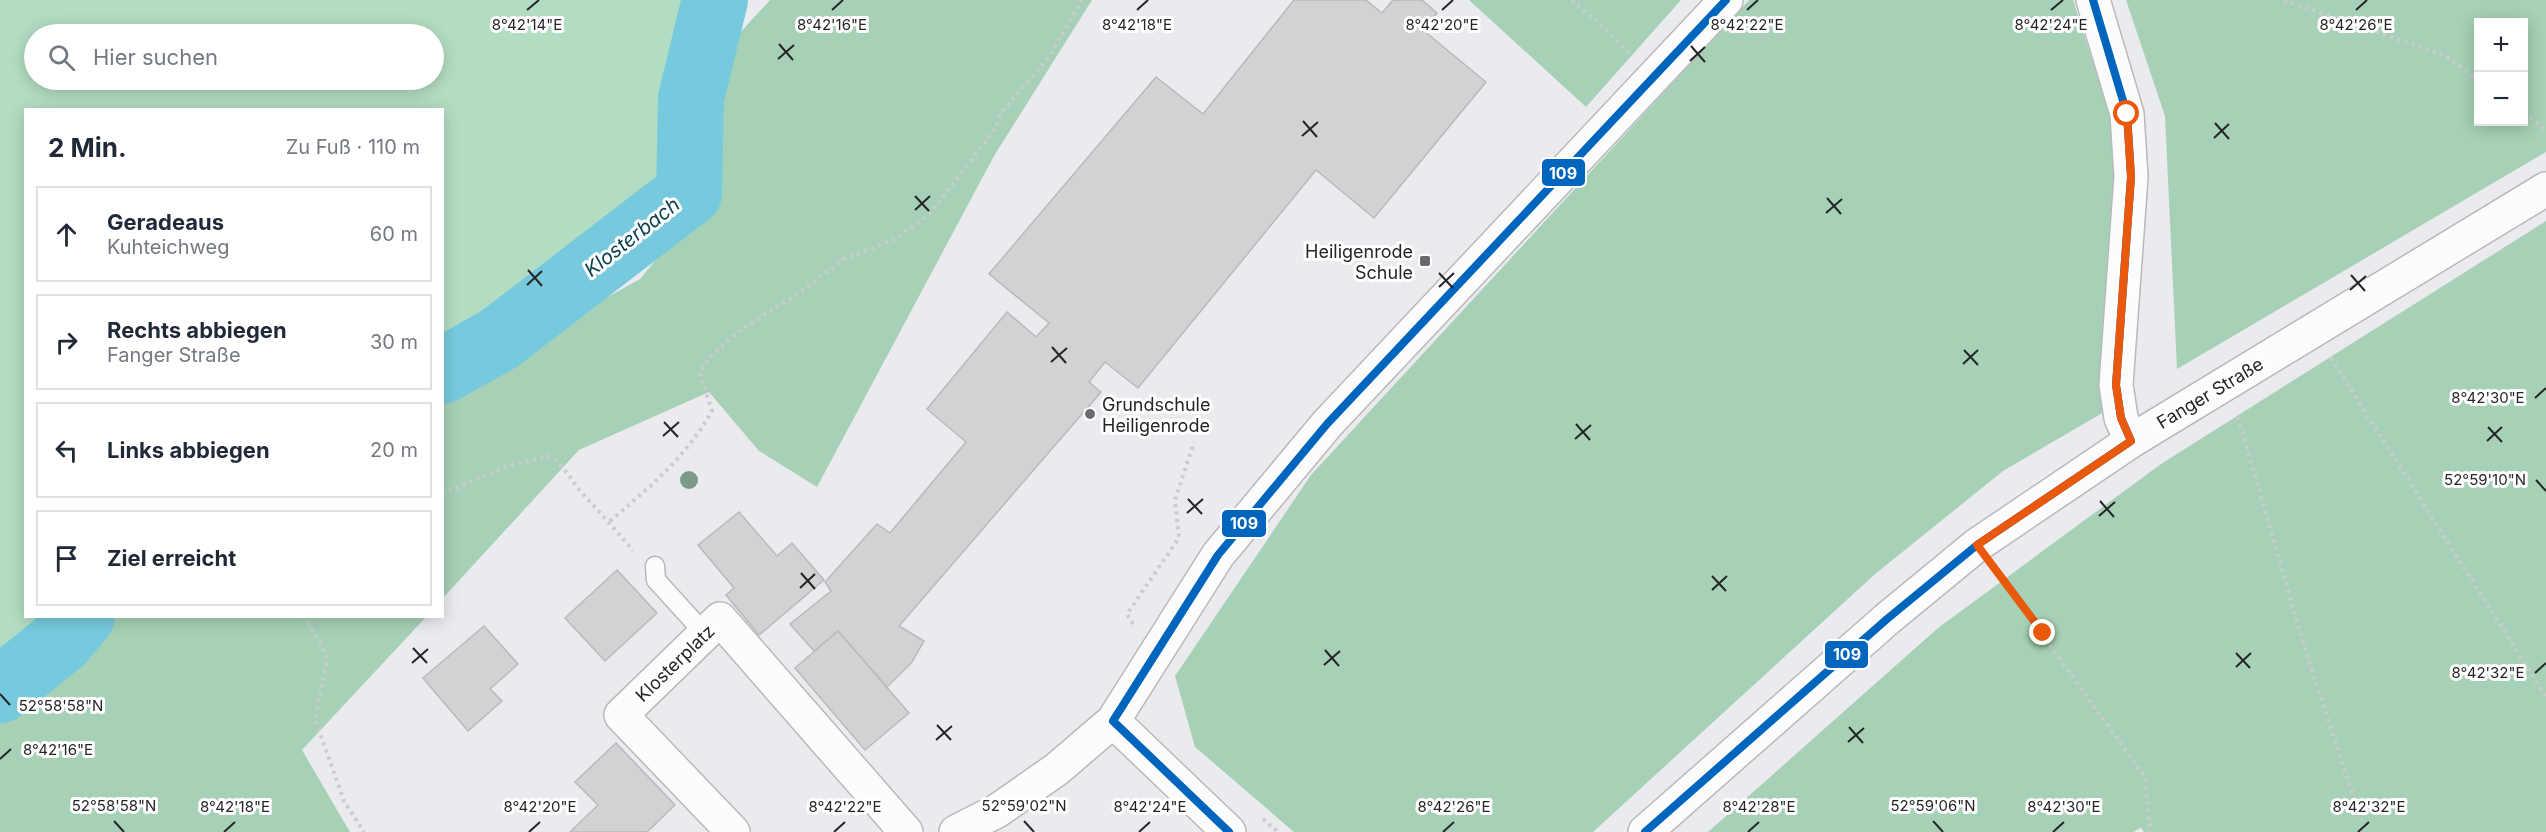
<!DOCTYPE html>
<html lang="de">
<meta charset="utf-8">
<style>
body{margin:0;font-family:Inter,sans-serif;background:#f6f6f7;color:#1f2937}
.controls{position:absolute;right:18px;top:18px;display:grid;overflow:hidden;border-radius:0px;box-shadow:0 3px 15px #0003}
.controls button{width:54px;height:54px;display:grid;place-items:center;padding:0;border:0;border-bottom:2px solid #e0e1e3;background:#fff;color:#1f2937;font:30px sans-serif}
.stop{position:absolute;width:18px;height:18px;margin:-14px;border:4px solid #ea580c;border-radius:50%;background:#fff}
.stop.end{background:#ea580c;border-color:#fff;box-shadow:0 2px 6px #0008}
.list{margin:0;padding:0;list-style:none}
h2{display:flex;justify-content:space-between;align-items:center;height:78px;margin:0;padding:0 24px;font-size:26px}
h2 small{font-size:20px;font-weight:400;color:#747a83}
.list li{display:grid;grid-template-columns:39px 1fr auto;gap:18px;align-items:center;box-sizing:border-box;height:96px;margin:0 12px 12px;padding:0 12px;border:2px solid #e0e1e3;border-radius:0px}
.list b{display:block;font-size:22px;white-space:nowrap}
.list p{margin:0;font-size:20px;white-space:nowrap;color:#747a83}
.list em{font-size:20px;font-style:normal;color:#747a83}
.icon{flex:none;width:33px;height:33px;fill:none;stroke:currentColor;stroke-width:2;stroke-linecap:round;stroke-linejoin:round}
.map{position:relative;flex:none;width:2546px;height:832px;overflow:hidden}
.search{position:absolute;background:#fff;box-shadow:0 3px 15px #0003;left:24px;top:24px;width:420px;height:66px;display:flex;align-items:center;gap:15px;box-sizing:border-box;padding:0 21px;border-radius:33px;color:#747a83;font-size:22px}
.panel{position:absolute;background:#fff;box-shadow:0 3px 15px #0003;left:24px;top:108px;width:420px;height:510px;border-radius:0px}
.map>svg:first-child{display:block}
.green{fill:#b3ddc2;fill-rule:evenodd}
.forest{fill:#a6d1b6;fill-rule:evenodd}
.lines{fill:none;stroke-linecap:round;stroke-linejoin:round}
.stream{stroke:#77cade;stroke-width:10}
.river{stroke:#77cade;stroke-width:66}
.building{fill:#d2d2d5;stroke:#b9b8bb;stroke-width:1.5}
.service-casing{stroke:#b9b9bc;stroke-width:21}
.minor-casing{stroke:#b9b9bc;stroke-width:36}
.path{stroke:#cbcbcc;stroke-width:4;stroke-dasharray:3 4.5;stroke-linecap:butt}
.service{stroke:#fcfcfd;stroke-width:18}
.minor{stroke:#fcfcfd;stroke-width:33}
.bus-1-casing{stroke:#fff;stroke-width:12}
.bus-1{stroke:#0065bd;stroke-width:8}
.tree{fill:#7b9b89}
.route{stroke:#ea580c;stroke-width:8}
.ticks{fill:none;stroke:#252528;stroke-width:2}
.poi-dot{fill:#6a6a6e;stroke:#fff;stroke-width:2}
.labels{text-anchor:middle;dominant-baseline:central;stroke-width:6;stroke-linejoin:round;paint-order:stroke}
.poi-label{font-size:18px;fill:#252528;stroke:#fff;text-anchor:end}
.street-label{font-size:18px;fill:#252528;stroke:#fff}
.water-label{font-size:20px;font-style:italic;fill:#0b414c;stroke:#fff}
.ticks-label{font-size:15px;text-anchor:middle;fill:#252528;stroke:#fff;stroke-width:6;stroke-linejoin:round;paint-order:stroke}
.line-badge{stroke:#fff;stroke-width:2}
.badge-label{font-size:16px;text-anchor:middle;font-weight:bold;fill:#fff}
</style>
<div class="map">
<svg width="2546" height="832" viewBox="0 0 2546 832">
<rect width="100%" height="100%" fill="#ebebef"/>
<path class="green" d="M0 0H695L684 35 677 84V130L672 170 649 197 443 351 442 110H26V616L56 617 15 661 0 672ZM34 34H434V80H34Z"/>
<path class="forest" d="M770 0H1092L994 156 817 487 759 451 709 392 579 450 443 598V389L640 279 698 209 736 37Z
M1469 0H1681L1586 107Z
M1749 0H2073L2113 125 2114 209 2104 412 2003 471 1874 575 1593 832H1294L1195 747 1175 676 1311 475Z
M2126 0H2546V152L2177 369 2165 116ZM2478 22H2524V122H2478Z
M2546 221V832H2144L2141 828 2133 832H1708L1938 628 2161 464Z
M116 617H426L302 750 350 832H0V712L106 635Z"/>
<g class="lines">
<path class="stream" d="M712 0 714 3"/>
<path class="river" d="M442 371 499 339 689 193 691 98 715 0
M0 690 61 641 82 616"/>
</g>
<path class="building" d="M1294 0H1366L1382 13 1393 0H1422L1437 13 1423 30 1486 82 1374 218 1316 170 1138 388 1105 362 1089 382 1101 392 899 626 924 641 912 662 887 687 838 631 814 651 790 624 831 591 825 582 877 524 890 533 966 442 927 409 1007 312 1036 337 1049 323 989 274 1156 77 1203 114Z
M739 512 777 556 792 543 824 580 759 635 726 595 734 588 698 545Z
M617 570 657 613 605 661 565 618Z
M484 626 518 664 490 689 502 701 468 731 423 678Z
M838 631 909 713 865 750 795 668Z
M616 743 675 805 647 832H570L598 805 575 782Z"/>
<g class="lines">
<defs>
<path id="service" d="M655 566 656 580 705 634"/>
<path id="minor" d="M2093 0 2127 114 2131 177 2116 385 2121 418 2131 441
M1113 721 1229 832
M733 832 621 715 720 619 906 832
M956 832 997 811 1057 769 1113 721 1218 555 1327 424 1726 0
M1645 832 1887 619 1977 545 2131 441 2546 189"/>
</defs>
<use href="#service" class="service-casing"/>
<use href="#minor" class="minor-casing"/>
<path class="path" d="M1572 0 1615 38 1629 54
M2284 0 2446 56 2478 80
M2524 113 2546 130
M2331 358 2546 697
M2238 417 2306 652 2365 832
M442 494 507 466 548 456C564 464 571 481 583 494 600 513 617 531 633 551
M610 521C649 488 686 457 712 411L700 374 708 359 739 331 796 295 846 258 893 240 928 216 995 129 1001 113 1049 57 1082 0
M1997 572 2145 777 2150 832
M304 616 321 644 327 660 315 719 344 801 364 832
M1133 624 1127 614 1179 538 1175 500 1194 442
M1263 819 1278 832"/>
<use href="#service" class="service"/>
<use href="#minor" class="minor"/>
<defs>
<path id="bus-1" d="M1113 721 1218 555 1327 424 1726 0
M1113 721 1229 832
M1645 832 1887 619 1977 545 2131 441 2121 418 2116 385 2131 177 2127 114 2093 0"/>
</defs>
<use href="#bus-1" class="bus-1-casing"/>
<use href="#bus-1" class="bus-1"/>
</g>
<circle class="tree" cx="689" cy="480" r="9"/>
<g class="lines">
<path class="route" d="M2043 633 1977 545 2131 441 2121 418 2116 385 2131 177 2127 114"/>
</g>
<path class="ticks" d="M527 10 539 0M832 10 843 0M1137 10 1148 0M1442 10 1453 0M1747 10 1758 0M2051 10 2063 0M2356 10 2367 0M779 44 793 60M1691 46 1705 62M778 59 794 45M1690 61 1705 47M1303 121 1317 137M2215 123 2229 139M1302 136 1318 122M2214 138 2229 124M915 196 929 211M1827 198 1841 214M915 210 930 196M1826 213 1842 199M528 270 542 286M1439 273 1453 288M2351 275 2365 291M527 285 542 271M1439 287 1454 273M2350 290 2366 276M1052 347 1066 363M1964 350 1978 365M1051 362 1067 348M1963 364 1978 350M2535 398 2546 388M664 422 678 437M1576 424 1590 440M2488 427 2502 442M663 436 679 422M1575 439 1591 425M2487 441 2502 427M2536 480 2546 491M1188 499 1202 514M2100 501 2114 517M1187 513 1203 499M2099 516 2115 502M801 573 815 589M1712 576 1726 591M800 588 815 574M1712 590 1727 576M413 648 427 663M1325 650 1339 666M2236 653 2250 668M412 663 428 649M1324 665 1340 651M2236 667 2251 653M2535 673 2546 663M0 694 10 705M937 725 951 740M1849 727 1863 743M936 740 952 726M1848 742 1864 728M0 759 11 749M114 821 124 832M1024 821 1034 832M1933 821 1943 832M224 832 235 822M529 832 540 822M834 832 845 822M1139 832 1150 822M1443 832 1454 822M1748 832 1759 822M2053 832 2064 822M2358 832 2369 822"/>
<g class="poi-dot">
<rect x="1419" y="255" width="12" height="12" rx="3"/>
<circle cx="1090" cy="414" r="6"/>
</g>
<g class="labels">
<g class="poi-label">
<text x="1413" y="251">Heiligenrode<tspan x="1413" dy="21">Schule</tspan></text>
<text x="1102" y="404" text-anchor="start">Grundschule<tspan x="1102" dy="21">Heiligenrode</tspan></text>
</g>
<g class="street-label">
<text transform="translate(2210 393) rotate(-31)">Fanger Straße</text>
<text transform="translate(675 663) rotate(-44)">Klosterplatz</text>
</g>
<g class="water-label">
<text transform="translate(632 237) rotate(-38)">Klosterbach</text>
</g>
</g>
<g class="ticks-label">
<text x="527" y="30">8°42'14"E</text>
<text x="832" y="30">8°42'16"E</text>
<text x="1137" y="30">8°42'18"E</text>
<text x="1442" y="30">8°42'20"E</text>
<text x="1747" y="30">8°42'22"E</text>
<text x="2051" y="30">8°42'24"E</text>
<text x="2356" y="30">8°42'26"E</text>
<text x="2488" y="403">8°42'30"E</text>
<text x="2485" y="485">52°59'10"N</text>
<text x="2488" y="678">8°42'32"E</text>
<text x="61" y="711">52°58'58"N</text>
<text x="58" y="755">8°42'16"E</text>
<text x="114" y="811">52°58'58"N</text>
<text x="1024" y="811">52°59'02"N</text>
<text x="1933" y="811">52°59'06"N</text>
<text x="235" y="812">8°42'18"E</text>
<text x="540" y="812">8°42'20"E</text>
<text x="845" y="812">8°42'22"E</text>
<text x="1150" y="812">8°42'24"E</text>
<text x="1454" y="812">8°42'26"E</text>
<text x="1759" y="812">8°42'28"E</text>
<text x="2064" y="812">8°42'30"E</text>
<text x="2369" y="812">8°42'32"E</text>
</g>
<g class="line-badge">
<rect x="1541" y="158" width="45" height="29" rx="6" fill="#0065bd"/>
<rect x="1221" y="509" width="46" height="29" rx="6" fill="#0065bd"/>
<rect x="1824" y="640" width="45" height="29" rx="6" fill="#0065bd"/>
</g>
<g class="badge-label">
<text x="1563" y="179">109</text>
<text x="1244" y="529">109</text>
<text x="1847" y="660">109</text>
</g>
</svg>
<div class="controls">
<button>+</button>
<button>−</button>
</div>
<div class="stop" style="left:2127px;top:114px"></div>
<div class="stop end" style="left:2043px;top:633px"></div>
<div class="search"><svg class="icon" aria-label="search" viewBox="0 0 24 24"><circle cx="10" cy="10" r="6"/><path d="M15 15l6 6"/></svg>Hier suchen</div>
<section class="panel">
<h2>2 Min.<small>Zu Fuß · 110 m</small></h2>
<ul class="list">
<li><svg class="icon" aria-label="ahead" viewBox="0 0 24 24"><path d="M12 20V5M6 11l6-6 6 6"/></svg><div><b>Geradeaus</b><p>Kuhteichweg</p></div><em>60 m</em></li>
<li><svg class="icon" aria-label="right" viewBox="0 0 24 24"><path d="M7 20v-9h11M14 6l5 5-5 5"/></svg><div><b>Rechts abbiegen</b><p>Fanger Straße</p></div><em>30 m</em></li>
<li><svg class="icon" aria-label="left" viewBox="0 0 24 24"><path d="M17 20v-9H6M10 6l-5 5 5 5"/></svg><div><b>Links abbiegen</b></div><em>20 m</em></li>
<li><svg class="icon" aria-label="arrive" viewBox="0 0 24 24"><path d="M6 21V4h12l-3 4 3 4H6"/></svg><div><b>Ziel erreicht</b></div></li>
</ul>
</section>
</div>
